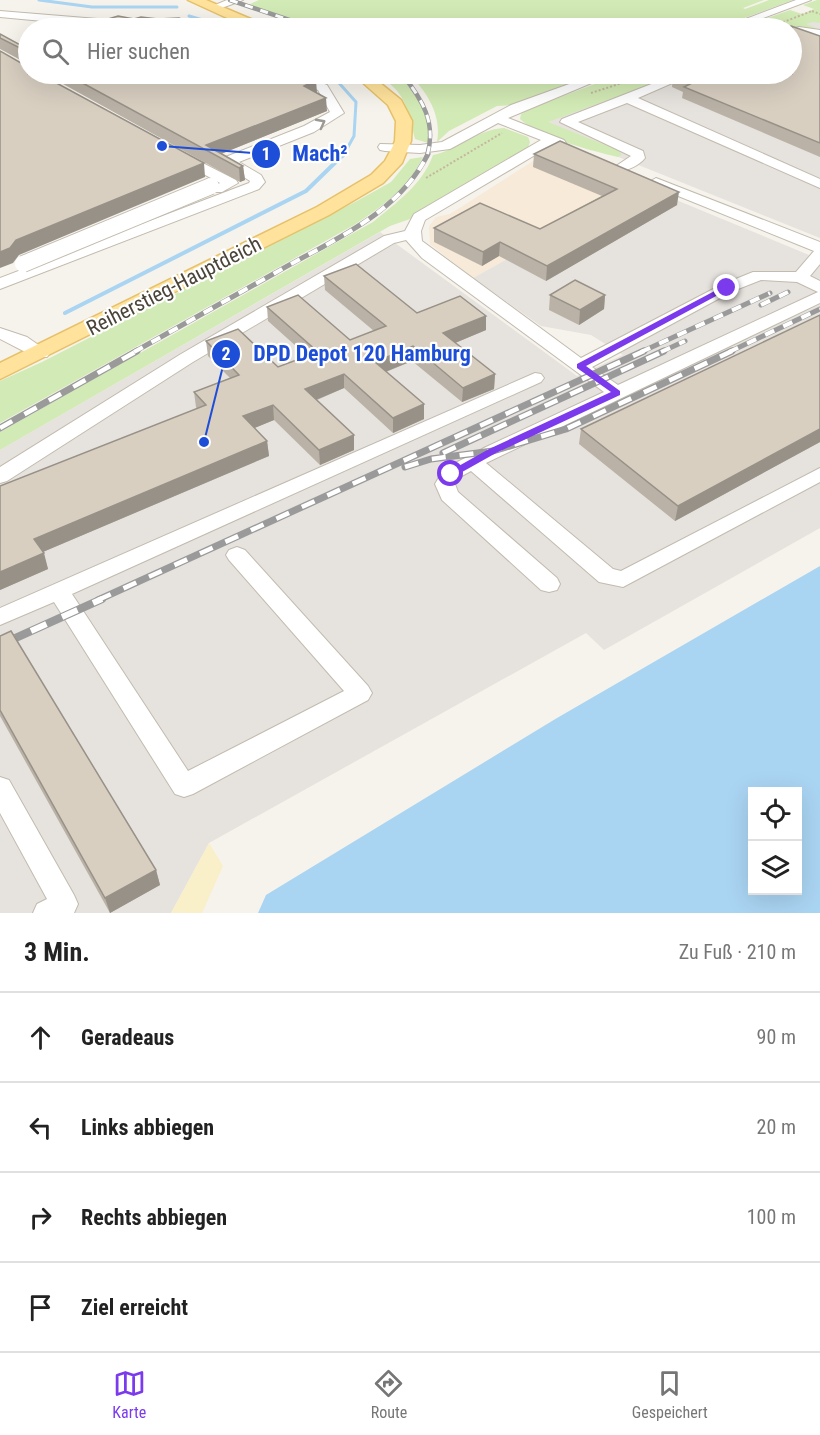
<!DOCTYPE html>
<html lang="de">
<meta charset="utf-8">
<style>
body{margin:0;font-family:"Roboto Condensed",sans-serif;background:#f6f6f6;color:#222}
.controls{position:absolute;right:18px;bottom:18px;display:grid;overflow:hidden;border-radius:0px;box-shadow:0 6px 24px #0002}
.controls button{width:54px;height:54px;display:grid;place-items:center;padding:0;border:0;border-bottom:2px solid #e0e0e0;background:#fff;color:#222;font:30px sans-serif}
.stop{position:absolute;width:18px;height:18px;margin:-14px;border:4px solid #7c3aed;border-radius:50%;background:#fff}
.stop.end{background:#7c3aed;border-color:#fff;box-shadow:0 2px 6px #0008}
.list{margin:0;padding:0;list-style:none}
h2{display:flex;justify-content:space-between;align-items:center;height:78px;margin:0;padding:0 24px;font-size:26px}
h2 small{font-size:20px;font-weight:400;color:#767676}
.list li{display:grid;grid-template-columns:39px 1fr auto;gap:18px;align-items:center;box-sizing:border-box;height:90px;padding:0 24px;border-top:2px solid #e0e0e0}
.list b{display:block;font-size:22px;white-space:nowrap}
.list em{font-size:20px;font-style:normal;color:#767676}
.icon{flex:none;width:33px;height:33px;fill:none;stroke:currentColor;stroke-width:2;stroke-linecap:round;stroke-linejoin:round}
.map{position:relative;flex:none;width:820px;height:913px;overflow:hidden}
.search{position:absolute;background:#fff;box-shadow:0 6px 24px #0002;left:18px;right:18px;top:18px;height:66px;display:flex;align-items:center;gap:15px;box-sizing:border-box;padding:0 21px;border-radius:33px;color:#767676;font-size:22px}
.sheet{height:438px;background:#fff}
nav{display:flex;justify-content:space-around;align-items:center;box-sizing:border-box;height:84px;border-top:2px solid #e0e0e0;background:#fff;font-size:16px;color:#767676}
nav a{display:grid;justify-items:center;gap:3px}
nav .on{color:#7c3aed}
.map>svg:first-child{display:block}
.commercial{fill:#f7ead8}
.industrial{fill:#e6e2dd}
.green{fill:#d2eab5}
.sand{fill:#f9efc9}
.water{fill:#a9d4f2;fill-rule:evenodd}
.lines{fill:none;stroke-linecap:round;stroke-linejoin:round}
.stream-far1{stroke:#a9d4f2;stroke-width:3}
.stream{stroke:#a9d4f2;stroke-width:4}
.minor-casing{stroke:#c2bbae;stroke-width:2}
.major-casing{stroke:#e6c16a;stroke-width:3}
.path{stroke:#c4b79f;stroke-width:2;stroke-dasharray:2 2;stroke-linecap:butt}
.minor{fill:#fff;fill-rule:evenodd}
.major{fill:#ffe39c;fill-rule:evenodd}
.rail-far3-casing{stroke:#9a9a9a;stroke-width:4.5}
.rail-far2-casing{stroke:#9a9a9a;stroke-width:5}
.rail-far1-casing{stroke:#9a9a9a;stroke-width:7}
.rail-casing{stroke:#9a9a9a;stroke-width:8}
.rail-far3{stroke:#fff;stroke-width:3;stroke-dasharray:8;stroke-linecap:butt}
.rail-far2{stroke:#fff;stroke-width:4;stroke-dasharray:10;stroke-linecap:butt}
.rail-far1{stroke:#fff;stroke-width:4.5;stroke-dasharray:14;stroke-linecap:butt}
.rail{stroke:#fff;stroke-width:6;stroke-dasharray:17;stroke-linecap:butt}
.minor-bridge-casing{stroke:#c2bbae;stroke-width:18;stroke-linecap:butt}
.minor-bridge{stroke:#fff;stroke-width:16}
.wall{fill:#bab2a6}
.shaded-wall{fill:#979187}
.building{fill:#d8cfc1;stroke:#979187;stroke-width:1.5}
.oneway{stroke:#9c9892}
.route{fill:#7c3aed}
.labels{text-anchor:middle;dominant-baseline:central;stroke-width:4.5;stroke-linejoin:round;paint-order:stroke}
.street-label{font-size:21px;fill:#4b4439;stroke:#fff}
.leader{fill:none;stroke:#1d4ed8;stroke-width:2}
.callout-dot{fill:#1d4ed8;stroke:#fff;stroke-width:2}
.mark-label{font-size:18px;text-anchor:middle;font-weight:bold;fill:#fff}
.callout-label{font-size:22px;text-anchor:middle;font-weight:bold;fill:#1d4ed8;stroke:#fff;stroke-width:4.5;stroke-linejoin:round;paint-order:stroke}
</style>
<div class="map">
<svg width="820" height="913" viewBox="0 0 820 913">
<rect width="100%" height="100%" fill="#f6f3ec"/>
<path class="commercial" d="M541 156 640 185 473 278 430 244 429 226 436 217 450 214Z"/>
<path class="industrial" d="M806 18 820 21V238L534 123 662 74H792V28Z
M640 185 809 255 805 261 820 263V528L604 650 586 633 209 843 171 913H0V450L380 232 577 376 623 355 591 335 541 326 473 278Z"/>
<path class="green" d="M259 0H764L743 8 745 9 769 0H793L717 28H317L248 5Z
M817 0H820V23L812 22 806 24 820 30C797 25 766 28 740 28L790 10 802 14 814 9 803 5Z
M376 74H398C420 91 433 114 428 143L415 139C407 107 406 92 376 74Z
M409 74H597L516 105 497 106 449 131 437 142C442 115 427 92 409 74Z
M621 74H678L548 122 620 151 621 155 618 157C592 151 538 137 520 119L521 114 529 109Z
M504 128 528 137 530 142 528 148 427 206 410 219 390 226 0 450V432L373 222C396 203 423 184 433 155 458 150 478 129 504 128Z
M423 157C408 188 383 206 354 225L0 423V381L42 362 357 201 391 182 410 159Z"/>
<path class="sand" d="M209 843 223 866 202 913H171Z"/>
<path class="water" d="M820 566V913H258L266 895 557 718ZM752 792H798V890H752Z"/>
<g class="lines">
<path class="stream-far1" d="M39 0 92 7H177
M189 16 230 28
M331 74 356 102 354 136 343 156"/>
<path class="stream" d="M65 313 306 191 344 154"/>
<defs>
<path id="minor" d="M227 0H243L214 11 208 8Z
M796 0H811L737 28H722Z
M0 11 122 21 128 24 122 27H107L0 17Z
M799 27 820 30V36L800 34 792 36V29Z
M285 74H300L327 85 344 113 314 132 239 162 261 175 265 182 259 189 0 289V278L249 183 250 181 223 164 221 161 223 158 304 126 330 112 318 90Z
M597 74H613L508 118 564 140 566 143 559 147 552 145 425 220 421 231 422 241 581 358 721 285 753 272H796L814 251 651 185 649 182 656 178 820 242V264L810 276 820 281V303L486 463 613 569 621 571 820 468V482L623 587 599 582 471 471 458 478 455 484 458 492 557 578 560 584 557 590 549 592 541 590 442 500 435 484 444 469 486 447 604 392 422 258 406 240 394 243 193 362 7 481 0 483V467L181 354 384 236 405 231 414 214 541 140 498 123 450 149 420 153 385 151 380 150 378 147 380 144 420 145 442 142 511 105ZM761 280 797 282 818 292 618 385 592 367 733 291Z
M677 74H693L638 98 820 179V188L627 103 578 122 643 151 645 158C640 165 628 170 620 172L613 168 631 156 560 122 562 119Z
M181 152 236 180 238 183 222 192H212L210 189 220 183 176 159 174 156Z
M0 328 27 337 50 353 47 357H35L0 339Z
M535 373 541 374 544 378 541 382 72 594 188 771 344 691 229 560 226 555 229 550 237 547 245 550 368 686 372 693 368 700 193 794 184 797 175 794 54 602 0 625V608Z
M0 777 9 780 74 895 78 904 74 913H33L37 904 47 899 0 813Z"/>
<path id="major" d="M188 0H206L265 25 267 28H249Z
M353 74H369L401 100 412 121 411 141 402 163 383 183 329 215 0 379V363L317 207 371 175 385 161 392 148 395 141 396 121 388 105Z"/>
</defs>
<use href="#minor" class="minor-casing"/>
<use href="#major" class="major-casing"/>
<path class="path" d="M812 11 820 14
M768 28 812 11
M591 93 650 74
M426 178 502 133"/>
<use href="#minor" class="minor"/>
<use href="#major" class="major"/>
<defs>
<path id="rail-far3" d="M230 0 313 28
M402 74C422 99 437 123 427 156"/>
<path id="rail-far2" d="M761 305 788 292
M134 352C181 326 228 299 275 273 330 241 398 215 428 154
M641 352 770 293
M661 352 685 341
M729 352 820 309"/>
<path id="rail-far1" d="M0 428 137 351
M443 453 664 351
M405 467 431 459 493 451 566 429 732 351
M98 600 644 351"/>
<path id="rail" d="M0 645 102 599"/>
</defs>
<use href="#rail-far3" class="rail-far3-casing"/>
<use href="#rail-far2" class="rail-far2-casing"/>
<use href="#rail-far1" class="rail-far1-casing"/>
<use href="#rail" class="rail-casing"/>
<use href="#rail-far3" class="rail-far3"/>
<use href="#rail-far2" class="rail-far2"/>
<use href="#rail-far1" class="rail-far1"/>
<use href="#rail" class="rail"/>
<defs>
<path id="minor-bridge" d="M23 264 211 186"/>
</defs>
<use href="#minor-bridge" class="minor-bridge-casing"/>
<use href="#minor-bridge" class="minor-bridge"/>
</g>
<path class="wall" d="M0 34 22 46 28 44V64L0 49Z
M820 36V157L682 98 683 92 672 87 673 76Z
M45 74H303L317 93 327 111 221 154 243 166 245 180 240 182Z
M534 154 677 205 546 281 499 256 482 266 434 242V228L540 229 602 196 533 167Z
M324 276 417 313 486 316V330L455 343 495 374 494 389 462 402 412 361 386 372 424 419 393 433 344 388 317 400 354 435V450L320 465 274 420 254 428 267 441 269 456 43 552 48 569 0 590V486L197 409 196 407 194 392 230 378 208 356 206 341 278 367 307 356 268 321 267 307 350 340 374 331 325 290Z
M550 295H605L604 309 579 325 549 310Z
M820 315V442L675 521 579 444 581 429Z
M0 636 156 870 160 885 110 913 0 716Z"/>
<path class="shaded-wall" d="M316 80 317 93 304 86Z
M326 98 327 111 216 156 206 145Z
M204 163 205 177 19 255 13 263 0 268V252L16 240Z
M243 166 245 180 240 182 239 168Z
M679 192 677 205 546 281 547 266Z
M500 242 499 256 482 266 483 252Z
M605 295 604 309 579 325 580 310Z
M486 316V330L443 348V333Z
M413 346 412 361 375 376V362Z
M344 374V388L306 404 305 389Z
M495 374 494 389 462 402 463 388Z
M424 404V419L393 433V418Z
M273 405 274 420 245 432 243 416Z
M820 429V442L675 521 678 506Z
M354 435V450L320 465 319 450Z
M267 441 269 456 38 554 34 539Z
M44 553 48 569 0 590V572Z
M156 870 160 885 110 913 105 898Z"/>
<path class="building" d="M118 16 134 19 141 17 158 19 179 18 203 28H78Z
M791 26 820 36V143L684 87 692 83 673 76 679 74H792V28H784Z
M0 34 22 46 28 44V59L26 51 0 38Z
M0 51 28 67V74H40L204 163 16 240 10 248 0 252Z
M66 74H303L316 80 304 86 326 98 206 145 243 166 239 168Z
M560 141 679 192 547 266 500 242 483 252 434 228 480 203 540 229 617 189 534 154Z
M356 264 417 313 460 296 486 316 443 333 495 374 463 388 413 346 375 362 424 404 393 418 344 374 305 389 354 435 319 450 273 405 243 416 267 441 34 539 44 553 0 572V486L206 405 194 392 239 375 206 341 238 329 278 367 318 352 267 307 298 295 350 340 386 326 324 276Z
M575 280 605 295 580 310 550 295Z
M820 315V429L678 506 581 429Z
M11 631 156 870 105 898 0 710V636Z"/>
<defs><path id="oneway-chevron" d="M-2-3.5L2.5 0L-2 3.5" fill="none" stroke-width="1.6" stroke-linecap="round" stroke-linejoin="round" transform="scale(1.5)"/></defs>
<use class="oneway" href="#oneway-chevron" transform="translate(321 123) rotate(-28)"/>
<path class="route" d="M724 286 731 288 586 366 620 391V395L496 453 455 476H448V472L489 449 611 392 577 368V364Z"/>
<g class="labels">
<g class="street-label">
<text transform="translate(174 286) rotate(-27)">Reiherstieg-Hauptdeich</text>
</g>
</g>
<path class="leader" d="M162 146L266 154M204 442L226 354"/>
<g class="callout-dot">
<circle cx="162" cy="146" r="6"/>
<circle cx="204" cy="442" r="6"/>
<circle cx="266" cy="154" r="15"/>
<circle cx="226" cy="354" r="15"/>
</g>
<g class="mark-label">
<text x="266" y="160">1</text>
<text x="226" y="360">2</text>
</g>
<g class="callout-label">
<text x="320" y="161">Mach²</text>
<text x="362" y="361">DPD Depot 120 Hamburg</text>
</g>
</svg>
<div class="controls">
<button><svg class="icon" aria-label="locate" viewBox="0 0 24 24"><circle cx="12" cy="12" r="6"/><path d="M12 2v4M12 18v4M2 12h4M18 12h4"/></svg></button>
<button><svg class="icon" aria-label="layers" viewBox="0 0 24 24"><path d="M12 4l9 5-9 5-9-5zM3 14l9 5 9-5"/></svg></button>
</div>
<div class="stop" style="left:451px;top:474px"></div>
<div class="stop end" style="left:727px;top:288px"></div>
<div class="search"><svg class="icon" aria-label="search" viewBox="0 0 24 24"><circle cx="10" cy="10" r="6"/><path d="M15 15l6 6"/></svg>Hier suchen</div>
</div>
<section class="sheet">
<h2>3 Min.<small>Zu Fuß · 210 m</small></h2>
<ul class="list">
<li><svg class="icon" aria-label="ahead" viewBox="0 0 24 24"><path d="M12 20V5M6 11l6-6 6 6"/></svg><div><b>Geradeaus</b></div><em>90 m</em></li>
<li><svg class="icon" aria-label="left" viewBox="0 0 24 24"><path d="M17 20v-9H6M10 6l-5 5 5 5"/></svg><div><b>Links abbiegen</b></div><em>20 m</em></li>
<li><svg class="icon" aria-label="right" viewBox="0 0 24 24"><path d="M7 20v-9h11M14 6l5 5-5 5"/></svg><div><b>Rechts abbiegen</b></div><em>100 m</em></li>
<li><svg class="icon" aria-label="arrive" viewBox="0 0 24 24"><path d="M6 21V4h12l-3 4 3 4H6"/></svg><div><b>Ziel erreicht</b></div></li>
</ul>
</section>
<nav>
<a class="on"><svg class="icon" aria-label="map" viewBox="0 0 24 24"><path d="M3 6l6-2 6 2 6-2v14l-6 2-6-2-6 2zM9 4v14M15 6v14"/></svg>Karte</a>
<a><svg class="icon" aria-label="directions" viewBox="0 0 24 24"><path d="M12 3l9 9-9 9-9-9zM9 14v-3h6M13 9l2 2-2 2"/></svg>Route</a>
<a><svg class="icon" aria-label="saved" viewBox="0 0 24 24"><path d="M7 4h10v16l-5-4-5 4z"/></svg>Gespeichert</a>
</nav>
